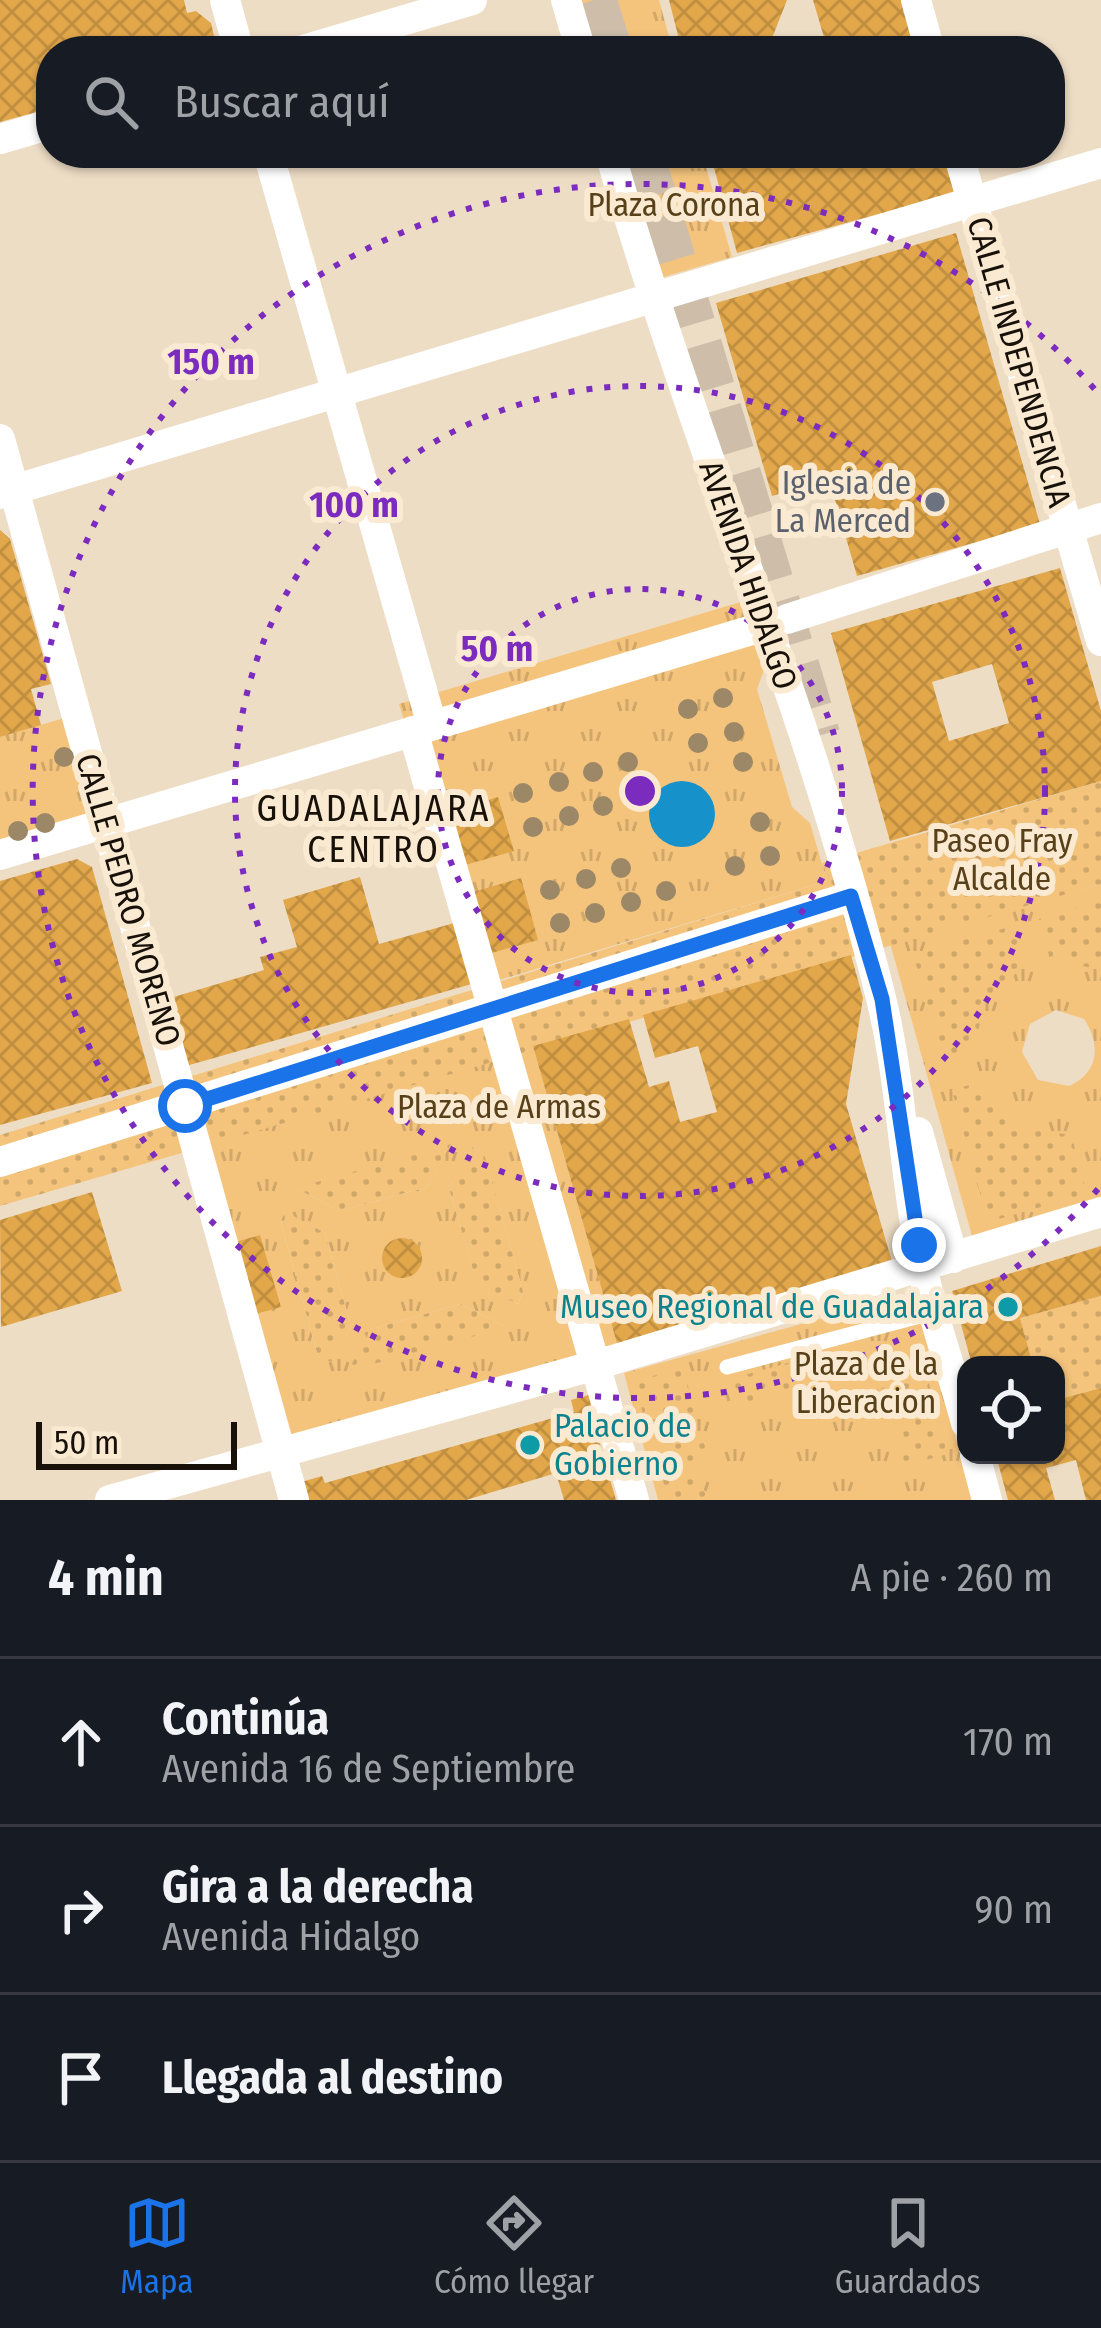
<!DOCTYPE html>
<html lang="es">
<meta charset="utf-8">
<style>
body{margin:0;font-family:"Fira Sans Condensed",sans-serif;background:#242831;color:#f1f3f6}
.controls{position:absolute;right:36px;bottom:36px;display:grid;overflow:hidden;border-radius:24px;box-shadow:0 3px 9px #0004}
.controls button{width:108px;height:108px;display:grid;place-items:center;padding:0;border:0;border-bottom:3px solid #363941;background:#171b24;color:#f1f3f6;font:60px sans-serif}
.scale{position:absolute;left:36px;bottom:30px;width:201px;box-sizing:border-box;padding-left:12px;border:6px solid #171109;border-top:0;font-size:33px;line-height:42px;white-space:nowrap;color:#171109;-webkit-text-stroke:9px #fbead2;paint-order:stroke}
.stop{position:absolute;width:36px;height:36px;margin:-27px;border:9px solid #1a73e8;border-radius:50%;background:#fff}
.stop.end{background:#1a73e8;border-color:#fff;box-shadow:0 3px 12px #0008}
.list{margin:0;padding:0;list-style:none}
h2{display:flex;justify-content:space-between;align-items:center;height:156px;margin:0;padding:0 48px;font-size:51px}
h2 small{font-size:39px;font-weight:400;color:#9ea1a6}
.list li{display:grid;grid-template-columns:78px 1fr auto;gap:36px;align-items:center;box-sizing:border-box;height:168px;padding:0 48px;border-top:3px solid #363941}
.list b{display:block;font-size:45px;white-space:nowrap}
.list p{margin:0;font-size:39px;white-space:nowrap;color:#9ea1a6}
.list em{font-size:39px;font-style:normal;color:#9ea1a6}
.icon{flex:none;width:66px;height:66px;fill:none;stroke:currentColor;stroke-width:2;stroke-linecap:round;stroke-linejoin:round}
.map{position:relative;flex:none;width:1101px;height:1500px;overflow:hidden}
.search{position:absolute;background:#171b24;box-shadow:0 3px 9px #0004;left:36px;right:36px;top:36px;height:132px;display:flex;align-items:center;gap:30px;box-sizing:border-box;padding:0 42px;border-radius:48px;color:#9ea1a6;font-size:45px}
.sheet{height:660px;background:#171b24}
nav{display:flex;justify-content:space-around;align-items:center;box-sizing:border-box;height:168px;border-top:3px solid #363941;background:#171b24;font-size:33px;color:#9ea1a6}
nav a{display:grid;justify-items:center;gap:6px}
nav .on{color:#1a73e8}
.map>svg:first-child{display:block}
.park{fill:url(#park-tufts);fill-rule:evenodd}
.garden{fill:url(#garden-dots)}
.water{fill:#1791c9}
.building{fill:url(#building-cross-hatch);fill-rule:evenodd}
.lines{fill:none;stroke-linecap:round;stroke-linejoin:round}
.secondary-tunnel{stroke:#cebea9;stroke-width:45;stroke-dasharray:45 22;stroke-linecap:butt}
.lane{stroke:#fff;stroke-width:15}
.street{stroke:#fff;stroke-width:30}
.tree{fill:#9c8766}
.route{stroke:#1a73e8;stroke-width:15}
.ring{fill:none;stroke:#7b2cbf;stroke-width:6;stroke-dasharray:6 12}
.worship-dot{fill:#6b7280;stroke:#fbead2;stroke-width:4.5}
.culture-dot{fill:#0f9aa8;stroke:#fbead2;stroke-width:4.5}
.labels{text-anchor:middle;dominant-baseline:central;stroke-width:12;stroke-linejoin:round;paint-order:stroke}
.park-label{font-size:33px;fill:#584019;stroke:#fbead2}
.street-label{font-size:33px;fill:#171109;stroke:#fbead2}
.worship-label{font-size:33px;fill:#5b616d;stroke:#fbead2;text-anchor:end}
.culture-label{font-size:33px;fill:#0d838f;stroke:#fbead2;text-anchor:end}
.neighbourhood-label{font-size:36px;letter-spacing:3px;fill:#171109;stroke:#fbead2}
.centre{fill:#7b2cbf;stroke:#fbead2;stroke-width:6}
.ring-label{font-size:36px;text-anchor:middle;font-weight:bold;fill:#7b2cbf;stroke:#fbead2;stroke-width:12;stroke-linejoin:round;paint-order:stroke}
</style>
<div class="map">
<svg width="1101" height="1500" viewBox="0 0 1101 1500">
<defs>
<pattern id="park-tufts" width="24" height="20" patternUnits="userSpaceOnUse" patternTransform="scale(3)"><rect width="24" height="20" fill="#f4c47d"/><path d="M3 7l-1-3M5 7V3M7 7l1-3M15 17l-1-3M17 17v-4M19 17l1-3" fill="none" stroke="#d0a76b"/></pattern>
<pattern id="garden-dots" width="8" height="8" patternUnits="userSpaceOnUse" patternTransform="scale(3)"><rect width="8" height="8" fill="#f4c47d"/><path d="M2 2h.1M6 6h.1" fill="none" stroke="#d0a76b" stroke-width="1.8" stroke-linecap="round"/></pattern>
<pattern id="building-cross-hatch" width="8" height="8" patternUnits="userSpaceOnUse" patternTransform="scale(3)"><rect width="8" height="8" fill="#e2a74b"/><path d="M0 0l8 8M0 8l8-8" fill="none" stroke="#c18f40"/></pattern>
</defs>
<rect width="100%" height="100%" fill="#eeddc5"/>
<path class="park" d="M572 0H659L673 51H587Z
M616 153H702L732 257 653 280Z
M744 601 764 670 757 689 792 807 810 823 827 881 483 985 399 704Z
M64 718 93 818 0 845V737Z
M1101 884V1200L972 1236 890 943ZM1056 1010 1084 1019C1101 1044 1099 1073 1069 1086L1038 1080 1022 1052 1030 1024Z
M533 1046 618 1347 267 1446 183 1150ZM450 1145 427 1187 339 1211 298 1189ZM473 1147 484 1155 523 1291 518 1304 477 1282 449 1188ZM284 1212 325 1233 351 1326 331 1361 318 1356 281 1223ZM461 1304 505 1326 371 1329Z
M917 1292 972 1500H658L624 1373Z"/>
<path class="garden" d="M1101 781V884L0 1206V1135L827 881 822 863Z
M1101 901V970L1050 959 1039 919Z
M1013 926 1024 966 985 1002 973 1053 944 1062 913 954Z
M980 1082C1003 1118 1028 1133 1071 1134L1087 1194 988 1222 952 1090Z
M451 1144 427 1187 339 1211 296 1188Z
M472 1147 484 1154 523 1291 518 1304 477 1283 449 1188Z
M284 1211 325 1233 351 1326 331 1362 318 1356 281 1223Z
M1101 1296V1388L1056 1400V1365H1033L1020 1318Z
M461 1304 507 1327 348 1371 371 1329Z
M841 1348 848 1374 734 1406 727 1380Z
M683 1368 697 1419 648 1432 634 1381Z
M927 1376 948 1454 899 1467 896 1455 908 1452 894 1399 882 1401 878 1389Z
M702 1437 706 1449 694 1453 707 1500H668L654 1450Z"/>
<path class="water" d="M649 814a33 33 0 1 1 66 0a33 33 0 1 1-66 0Z"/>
<path class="building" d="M0 0H184L187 13 196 11 211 23 216 44 211 51H51V108L0 122Z
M669 0H787L767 51H682Z
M813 0H903L916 51H828Z
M710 153H944L955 193 737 253Z
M956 233 1040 524 857 576 829 479 772 496 716 303Z
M0 530 10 539 51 684 31 689 41 725 0 737Z
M1060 568 1101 711V781L890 841 831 633ZM992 664 1009 723 949 741 932 682Z
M498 797 514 851 458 867 443 813Z
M77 859 92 867 152 1083 0 1125V881Z
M360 877 379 944 465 920 482 981 186 1066 167 999 264 970 260 957 297 947 283 900Z
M521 878 538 940 488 954 470 893Z
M851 955 863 998 846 1104 893 1265 618 1347 533 1046 629 1019 649 1087 669 1081 680 1122 717 1112 698 1046 655 1058 643 1015Z
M92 1192 122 1291 1 1327 0 1220Z
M260 1235 281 1307 249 1316 228 1244Z
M382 1258a20 20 0 1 1 40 0a20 20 0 1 1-40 0Z
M1101 1246V1296L1020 1318 1033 1365H972L952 1291Z
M1101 1388V1500H1086L1076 1460 1046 1468 1055 1500H1008L996 1455H1056V1400Z
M595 1393 602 1417 593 1419 616 1500H564L556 1473 466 1500H303L298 1483 322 1476 325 1483 574 1412 571 1400Z"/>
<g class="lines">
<path class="secondary-tunnel" d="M594 0 610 51
M641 153 818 736"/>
<path class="lane" d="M727 1367 935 1312"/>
<path class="street" d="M225 0 239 51
M566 0 581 51
M916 0 930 51
M300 51 472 0
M0 139 51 124
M268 153 432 725
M610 153C691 436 809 708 880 994 902 1082 904 1176 922 1265 932 1318 952 1370 966 1423
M958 153 1101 641
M0 439 294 1500
M0 494 1101 163
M787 619 1101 518
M413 731 634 1500
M0 855 752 630
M918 1132 953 1258
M0 1162 852 896
M975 1455 987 1500
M110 1500 596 1365 1101 1212"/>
</g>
<g class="tree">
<circle cx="723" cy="698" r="10"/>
<circle cx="688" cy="709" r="10"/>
<circle cx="734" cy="732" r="10"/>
<circle cx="698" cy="743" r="10"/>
<circle cx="64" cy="757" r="10"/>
<circle cx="628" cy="762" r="10"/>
<circle cx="743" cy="762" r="10"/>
<circle cx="593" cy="772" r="10"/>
<circle cx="559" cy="782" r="10"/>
<circle cx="523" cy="793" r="10"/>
<circle cx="603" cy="806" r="10"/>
<circle cx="569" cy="816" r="10"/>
<circle cx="760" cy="822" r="10"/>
<circle cx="45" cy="823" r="10"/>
<circle cx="533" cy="827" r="10"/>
<circle cx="18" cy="831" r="10"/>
<circle cx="770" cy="856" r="10"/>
<circle cx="735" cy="866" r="10"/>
<circle cx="621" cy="868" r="10"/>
<circle cx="586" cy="879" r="10"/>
<circle cx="550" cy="890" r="10"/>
<circle cx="666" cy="891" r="10"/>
<circle cx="631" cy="902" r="10"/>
<circle cx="595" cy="913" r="10"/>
<circle cx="560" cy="923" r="10"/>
</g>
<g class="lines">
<path class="route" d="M185 1106 851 896 882 999 919 1245"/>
</g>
<g class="ring">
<circle cx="640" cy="791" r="202"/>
<circle cx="640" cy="791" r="405"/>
<path d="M1098 1189A607 607 0 1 1 1098 393"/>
</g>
<circle class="worship-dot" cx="935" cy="502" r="12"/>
<g class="culture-dot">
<circle cx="1008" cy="1307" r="12"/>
<circle cx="530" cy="1445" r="12"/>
</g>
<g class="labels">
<g class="park-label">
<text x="674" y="205">Plaza Corona</text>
<text x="1002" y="841">Paseo Fray<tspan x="1002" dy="38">Alcalde</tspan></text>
<text x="499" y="1107">Plaza de Armas</text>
<text x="866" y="1364">Plaza de la<tspan x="866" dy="38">Liberacion</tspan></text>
</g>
<g class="street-label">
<text transform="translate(1019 362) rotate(74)">CALLE INDEPENDENCIA</text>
<text transform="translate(748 575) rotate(71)">AVENIDA HIDALGO</text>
<text transform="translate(128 900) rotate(74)">CALLE PEDRO MORENO</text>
</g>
<g class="worship-label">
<text x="911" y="483">Iglesia de<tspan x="911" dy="38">La Merced</tspan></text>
</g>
<g class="culture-label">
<text x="984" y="1307">Museo Regional de Guadalajara</text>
<text x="554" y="1426" text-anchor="start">Palacio de<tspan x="554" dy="38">Gobierno</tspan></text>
</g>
<g class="neighbourhood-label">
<text x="374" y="809">GUADALAJARA<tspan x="374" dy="41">CENTRO</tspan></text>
</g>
</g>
<circle cx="640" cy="791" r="18" class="centre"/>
<g class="ring-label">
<text x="211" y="374">150 m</text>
<text x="354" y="517">100 m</text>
<text x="497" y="661">50 m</text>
</g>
</svg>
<div class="controls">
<button><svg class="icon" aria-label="locate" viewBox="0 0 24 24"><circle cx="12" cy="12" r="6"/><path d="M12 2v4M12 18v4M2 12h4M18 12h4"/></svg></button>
</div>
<div class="scale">50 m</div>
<div class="stop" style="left:185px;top:1106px"></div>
<div class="stop end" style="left:919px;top:1245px"></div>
<div class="search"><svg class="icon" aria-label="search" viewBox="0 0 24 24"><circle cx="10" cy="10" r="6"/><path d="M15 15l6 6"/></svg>Buscar aquí</div>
</div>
<section class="sheet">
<h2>4 min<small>A pie · 260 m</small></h2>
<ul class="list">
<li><svg class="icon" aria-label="ahead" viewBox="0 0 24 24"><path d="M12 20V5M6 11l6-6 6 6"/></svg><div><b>Continúa</b><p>Avenida 16 de Septiembre</p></div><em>170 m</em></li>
<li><svg class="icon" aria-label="right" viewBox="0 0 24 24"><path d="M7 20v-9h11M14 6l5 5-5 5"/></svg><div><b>Gira a la derecha</b><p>Avenida Hidalgo</p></div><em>90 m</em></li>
<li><svg class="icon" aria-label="arrive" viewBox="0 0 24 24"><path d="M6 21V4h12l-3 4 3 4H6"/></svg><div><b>Llegada al destino</b></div></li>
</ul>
</section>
<nav>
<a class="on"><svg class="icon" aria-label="map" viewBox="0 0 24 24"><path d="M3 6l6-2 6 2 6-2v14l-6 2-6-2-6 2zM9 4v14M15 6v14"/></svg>Mapa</a>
<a><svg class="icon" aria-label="directions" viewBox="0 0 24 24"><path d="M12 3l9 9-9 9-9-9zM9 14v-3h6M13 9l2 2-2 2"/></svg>Cómo llegar</a>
<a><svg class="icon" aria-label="saved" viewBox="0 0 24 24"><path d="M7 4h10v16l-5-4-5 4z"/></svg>Guardados</a>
</nav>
